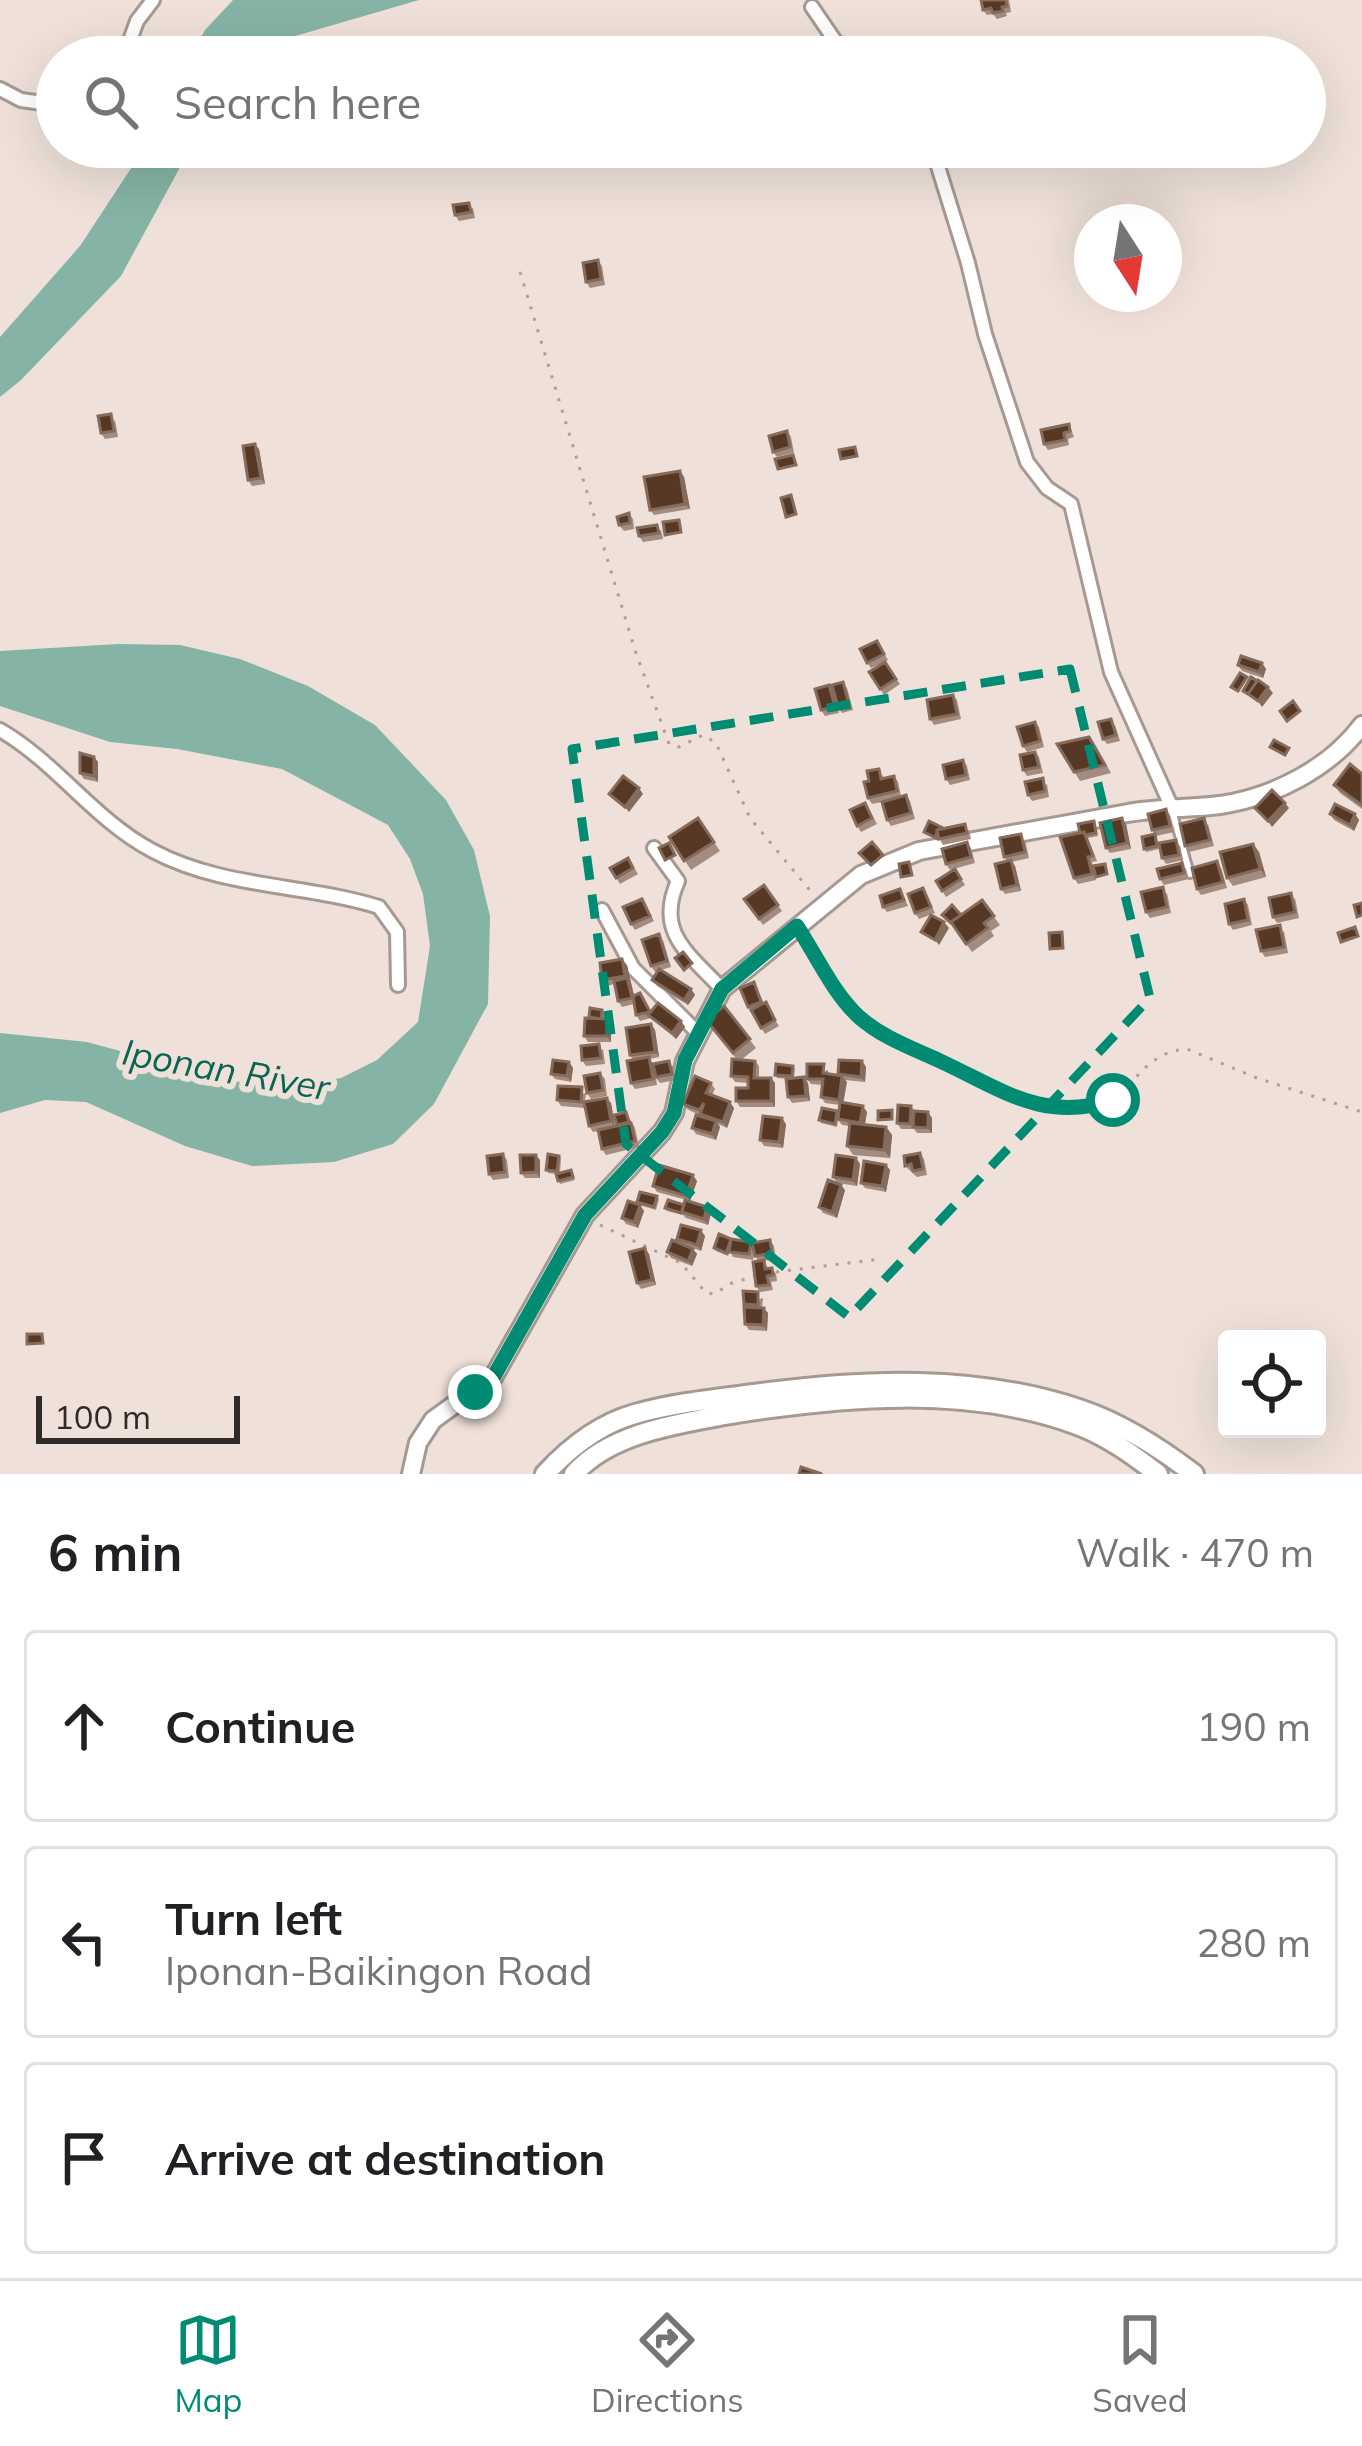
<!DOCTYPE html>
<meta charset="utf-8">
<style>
body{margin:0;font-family:Mulish,sans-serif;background:#f2f2f2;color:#202124}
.controls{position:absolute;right:36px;bottom:36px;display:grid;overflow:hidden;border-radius:12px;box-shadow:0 12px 48px #0002}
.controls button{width:108px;height:108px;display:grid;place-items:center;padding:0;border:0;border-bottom:3px solid #e0e0e0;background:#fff;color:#202124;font:60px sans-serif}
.compass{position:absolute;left:1074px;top:204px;width:108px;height:108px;border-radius:50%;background:#fff;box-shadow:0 12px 48px #0002;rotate:168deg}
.scale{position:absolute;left:36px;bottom:30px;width:204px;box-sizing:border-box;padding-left:12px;border:6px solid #302b28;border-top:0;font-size:33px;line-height:42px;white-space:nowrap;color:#302b28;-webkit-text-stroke:9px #efe1d9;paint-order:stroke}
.stop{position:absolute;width:36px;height:36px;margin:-27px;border:9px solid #008b72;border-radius:50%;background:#fff}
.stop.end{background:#008b72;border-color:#fff;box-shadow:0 3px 12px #0008}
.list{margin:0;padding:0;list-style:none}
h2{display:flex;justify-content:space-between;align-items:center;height:156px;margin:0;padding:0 48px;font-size:51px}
h2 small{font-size:39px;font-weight:400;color:#757577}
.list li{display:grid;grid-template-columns:78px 1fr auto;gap:36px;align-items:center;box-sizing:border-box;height:192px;margin:0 24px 24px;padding:0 24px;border:3px solid #e0e0e0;border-radius:12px}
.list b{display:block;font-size:45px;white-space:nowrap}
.list p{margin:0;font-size:39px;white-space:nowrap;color:#757577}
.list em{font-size:39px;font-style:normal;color:#757577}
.icon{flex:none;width:66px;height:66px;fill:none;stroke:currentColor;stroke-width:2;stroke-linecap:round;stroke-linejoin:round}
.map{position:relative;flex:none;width:1362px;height:1474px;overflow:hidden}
.search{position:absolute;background:#fff;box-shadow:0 12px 48px #0002;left:36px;right:36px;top:36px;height:132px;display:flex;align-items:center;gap:30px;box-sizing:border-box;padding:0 42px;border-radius:66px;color:#757577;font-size:45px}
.sheet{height:804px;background:#fff}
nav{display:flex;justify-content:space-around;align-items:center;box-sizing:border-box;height:168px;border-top:3px solid #e0e0e0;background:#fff;font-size:33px;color:#757577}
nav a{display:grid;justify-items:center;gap:6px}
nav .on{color:#008b72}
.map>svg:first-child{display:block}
.water{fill:#85b4a6}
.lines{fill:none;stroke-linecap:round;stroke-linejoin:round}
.lane-casing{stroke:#a59991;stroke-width:12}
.street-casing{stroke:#a59991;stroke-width:18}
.secondary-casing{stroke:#a59991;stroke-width:22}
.primary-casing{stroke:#a59991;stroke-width:24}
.path{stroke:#aaa099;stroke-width:3;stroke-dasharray:3 9;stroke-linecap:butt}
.lane{stroke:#fff;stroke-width:6}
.street{stroke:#fff;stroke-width:12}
.secondary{stroke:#fff;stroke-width:16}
.primary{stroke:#fff;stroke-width:18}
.wall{fill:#a38c7f}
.shaded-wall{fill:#856b5b}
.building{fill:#573825;stroke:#856b5b;stroke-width:3}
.route{stroke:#008b72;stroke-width:15}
.marked{fill:none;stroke:#008b72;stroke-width:9;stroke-dasharray:24 15;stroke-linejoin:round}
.labels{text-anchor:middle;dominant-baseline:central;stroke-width:12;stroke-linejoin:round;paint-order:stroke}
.water-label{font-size:36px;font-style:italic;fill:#0a6553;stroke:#efe1d9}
</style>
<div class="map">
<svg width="1362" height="1474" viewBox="0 0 1362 1474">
<rect width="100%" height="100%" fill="#efe1d9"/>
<path class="water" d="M233 0H419L285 39 264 57H190L205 30Z
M145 147H191L121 276 21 380 0 397V337L80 246Z
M118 644 180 645 240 659 308 686 375 725 446 800 474 850 490 916 488 1004 434 1104 393 1144 334 1162 252 1166 185 1146 86 1102 45 1100 0 1113V1033L87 1042 227 1080 279 1088 341 1078 377 1060 418 1022 430 946 423 894 410 859 388 825 282 769 177 749 110 742 0 706V651Z"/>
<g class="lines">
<defs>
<path id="lane" d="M1173 814 1190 874"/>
<path id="street" d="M812 7 846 57
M124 57 137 21 153 0
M0 89 21 100 57 105
M932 147 968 263 985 334 1027 462 1047 488 1071 504 1111 672 1172 808
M0 730C57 763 94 820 153 851 222 888 305 884 379 907L397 932 398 985
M654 848 678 881C655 932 688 953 722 989
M602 910 633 968 697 1032"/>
<path id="secondary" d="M411 1474 418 1443 433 1420 494 1376 585 1215 662 1132 674 1113 685 1061 722 989 861 875 919 851C989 838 1059 825 1128 813 1159 807 1190 809 1220 805 1274 797 1330 768 1362 725"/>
<path id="primary" d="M545 1474C570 1447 599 1424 635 1414 674 1403 714 1399 754 1394 862 1379 977 1374 1082 1410 1123 1424 1160 1448 1194 1474
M574 1474C609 1434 675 1424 725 1415 839 1396 969 1384 1080 1426 1110 1438 1133 1455 1158 1474"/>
</defs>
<use href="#lane" class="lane-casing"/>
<use href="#street" class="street-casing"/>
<use href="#secondary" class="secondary-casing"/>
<use href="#primary" class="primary-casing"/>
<path class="path" d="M520 272 635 650 669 744 679 747 703 735 716 743 750 818 813 894
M804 937 856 1015 883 1035 1000 1093 1057 1109H1085L1113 1100 1151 1062 1171 1051 1187 1049 1257 1078 1362 1112
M600 1225 681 1263 706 1293 715 1294 729 1284 755 1276
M776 1272 881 1259"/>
<use href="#lane" class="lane"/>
<use href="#street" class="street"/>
<use href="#secondary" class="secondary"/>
<use href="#primary" class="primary"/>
</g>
<path class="wall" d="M1009 0 1011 12 1006 13 1007 16 997 19 993 14 987 15 983 10Z
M473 208 475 218 459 221 455 215Z
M598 260 602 266 605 285 590 288 586 282Z
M115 420 118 437 105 439 101 433Z
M1069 424 1074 437 1068 439 1069 445 1048 450 1044 444Z
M787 431 791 437 794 453 777 457 773 452Z
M259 449 265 484 252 486 248 480Z
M680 471 684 477 690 509 654 515 650 510Z
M629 513 633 519 634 529 624 531 619 525Z
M661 530 663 539 643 542 639 536Z
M877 641 888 660 885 662 900 684 884 695 869 672 884 662 871 668 867 663Z
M1262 663 1266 669 1263 678 1242 671 1238 665Z
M843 682 847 688 853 710 842 713 838 707Z
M833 691 839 713 825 716 821 710Z
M953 695 957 700 961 719 934 725 930 719Z
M1035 722 1039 727 1044 747 1027 752 1023 746Z
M1115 725 1120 741 1107 744 1103 739Z
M1057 744 1095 745 1111 773 1080 781Z
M1035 752 1039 757 1043 773 1027 776 1023 770Z
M94 757 98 762V782L84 779 80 773Z
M963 760 967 766 970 780 950 785 946 779Z
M1362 774V809L1340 793 1334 785Z
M883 775V778L894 776 898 782 901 796 906 795 910 801 915 819 891 826 887 820 882 802 872 804 868 798Z
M1047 784 1049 797 1032 801 1028 795Z
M869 809 877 824 861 832 857 826Z
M1166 809 1170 815 1174 832 1156 836 1159 849 1146 852 1144 849 1154 834 1152 830Z
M1330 814H1355L1359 820 1354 831 1334 820Z
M698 818 720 851 691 870 669 837Z
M1122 818 1126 824 1131 849 1110 853 1106 848Z
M1094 821 1098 836 1088 838 1097 861 1092 862 1096 880 1078 884 1074 878 1080 833Z
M1208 824 1214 846 1189 852 1185 846Z
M941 827 943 829 969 830 971 839 943 845 939 838 938 841 924 832Z
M1025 840 1029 858 1012 862 1015 866 1021 891 1005 894 1001 889 1007 861 1004 857Z
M967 842 971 848 975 863 950 870 946 864Z
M1253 844 1259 852 1266 877 1233 886 1227 878Z
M1180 845 1183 860 1166 864 1162 858Z
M628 858 638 874 620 884 610 868Z
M1182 863 1186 869 1189 879 1164 885 1160 879Z
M1221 867 1227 888 1201 895 1197 889Z
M955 869 965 885 946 897 936 881Z
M764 885 782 911 763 925 744 899Z
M923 888 935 913 919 919 915 913Z
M900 889 908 906 887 912 883 907Z
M1167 893 1171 913 1150 918 1146 912Z
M1295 898 1299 918 1277 923 1273 917Z
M1244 899 1248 905 1252 925 1233 930 1229 924Z
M982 900 1000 925 991 931 994 936 972 952 954 927 961 915Z
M646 905 654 921 635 930 631 924Z
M1284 931 1288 953 1265 957 1261 951Z
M663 940 671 967 661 970 691 989 695 995 688 1005 657 986 652 980 658 971 655 972 651 966Z
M627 965 634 996 651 1012 681 1021 685 1027 676 1039 651 1018 640 1021 636 1015 634 1004 622 1007 618 1001 614 984 607 986 602 980Z
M754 982 764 1003 779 1026 765 1034 748 1007Z
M724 1006 756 1048 741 1060 755 1061 759 1066V1078H771L775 1083V1107H740L736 1101 748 1088V1083L735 1082 731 1076 737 1060 706 1020Z
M604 1013V1019L611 1025V1042H588L584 1036 590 1019Z
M651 1024 655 1030 659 1057 650 1059 653 1064 673 1066 676 1080 660 1083 656 1078 657 1085 635 1089 631 1083 633 1060 630 1055Z
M603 1049 605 1064 586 1066 582 1060Z
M862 1061 866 1067 865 1082 845 1080 843 1103 867 1112 865 1124 886 1127 892 1135 890 1158 853 1155 847 1146 849 1126 842 1125 838 1120 837 1127 821 1123 819 1120 839 1113 840 1105 825 1103 821 1097 823 1085 811 1084 807 1079 828 1070V1074L839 1076Z
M569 1062 573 1068 571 1082 555 1079 551 1074Z
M793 1066 795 1068 794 1078 808 1083 810 1101 792 1103 788 1097 790 1079 777 1078 775 1075Z
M600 1073 605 1079 607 1096 591 1099 587 1093Z
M711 1083 715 1089 712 1095 734 1108 727 1128 718 1124 720 1127 716 1140 696 1134 692 1128 703 1117 687 1109 683 1104Z
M586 1093 585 1102 611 1103 615 1126 626 1112 635 1128 639 1147 606 1155 602 1149 598 1131 593 1132 589 1126 585 1108 561 1106 557 1100Z
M911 1106 915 1111 932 1118V1133H917L914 1129H901L897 1123Z
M786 1124 783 1148 764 1146 760 1140Z
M920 1153 924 1159 927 1175 917 1177 905 1166Z
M503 1154 507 1160 509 1178 493 1180 489 1174Z
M559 1156 561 1158 560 1173H573L575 1180 560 1184 557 1174 548 1173 546 1170Z
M856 1158 860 1164 857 1186 837 1183 833 1177Z
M540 1160V1178H525L521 1173Z
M886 1165 890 1170 886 1192 865 1188 861 1183Z
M697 1181 690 1201 657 1192 653 1186Z
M845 1190 837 1218 823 1213 819 1207Z
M657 1196 659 1199 656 1210 639 1205 644 1211 638 1228 626 1224 622 1218 639 1205 637 1202Z
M665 1208 711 1213 708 1225 686 1218 683 1215 667 1211Z
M705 1236 701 1251 690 1247 697 1254 692 1266 671 1258 667 1252 680 1243 677 1239Z
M731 1239 753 1244 770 1240 774 1246 776 1259 764 1261 768 1268H772L776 1274 777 1281 771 1282 773 1290 760 1292 756 1286 758 1261 754 1253 753 1260 733 1257 730 1252 728 1256 716 1251 714 1248Z
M649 1254 656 1285 641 1289 637 1283Z
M763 1298 762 1308 768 1313 767 1331 749 1330 745 1324 746 1307 744 1304Z"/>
<path class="shaded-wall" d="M255 444 259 449 265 484 261 478Z
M680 471 684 477 690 509 685 504Z
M1262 663 1266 669 1263 678 1259 672Z
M1268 687 1273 693 1262 707 1258 701Z
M94 757 98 762V782L94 776Z
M639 788 643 794 629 812 625 807Z
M1285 803 1289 808 1272 827 1268 821Z
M1355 814 1359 820 1354 831 1350 825Z
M1122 818 1126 824 1131 849 1127 843Z
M1253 844 1259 852 1266 877 1260 869Z
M1011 860 1015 866 1021 891 1017 885Z
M944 922 949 928 939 945 935 940Z
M622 959 627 965 636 1004 632 998Z
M691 989 695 995 688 1005 684 1000Z
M607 1019 611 1025V1042L607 1036Z
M681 1021 685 1027 676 1039 672 1033Z
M651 1024 655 1030 659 1057 655 1052Z
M862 1061 866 1067 865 1082 861 1077Z
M569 1062 573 1068 571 1082 567 1076Z
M842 1076 847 1082 843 1105 839 1100Z
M804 1077 808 1083 810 1101 806 1096Z
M771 1078 775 1083V1107L771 1101Z
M607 1098 611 1103 615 1127 611 1121Z
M730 1102 734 1108 727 1128 723 1122Z
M863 1106 867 1112 864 1129 860 1123Z
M928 1112 932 1118V1133L928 1128Z
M782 1118 786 1124 783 1148 779 1142Z
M716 1121 720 1127 716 1140 712 1134Z
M886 1127 892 1135 890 1158 884 1150Z
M536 1155 540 1160V1178L536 1172Z
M856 1158 860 1164 857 1186 853 1180Z
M886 1165 890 1170 886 1192 882 1186Z
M693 1175 697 1181 690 1201 686 1196Z
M841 1185 845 1190 837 1218 832 1212Z
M640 1205 644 1211 638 1228 634 1222Z
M707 1207 711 1213 708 1225 704 1219Z
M701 1230 705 1236 701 1251 697 1245Z
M645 1248 649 1254 656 1285 652 1280Z
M693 1249 697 1254 692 1266 688 1261Z
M764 1308 768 1313 767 1331 763 1325Z"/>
<path class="building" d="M981 0H1006L1007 6 1002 7 1003 11 993 13 991 8 983 10Z
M897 41 901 56 885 57 882 45Z
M469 203 471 212 455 215 453 205Z
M598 260 601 279 586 282 583 263Z
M111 414 114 431 101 433 98 416Z
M1069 424 1070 431 1064 433 1065 440 1044 444 1041 430Z
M787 431 790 447 773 452 769 436Z
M255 444 261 478 248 480 243 446Z
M855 447 857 456 841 459 839 450Z
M793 455 796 465 778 469 775 459Z
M680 471 685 504 650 510 644 477Z
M791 495 796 514 786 517 781 498Z
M629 513 630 523 619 525 617 517Z
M679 520 681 532 665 535 663 522Z
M657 525 659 533 639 536 637 528Z
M877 641 884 654 867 663 860 649Z
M1241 656 1262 663 1259 672 1238 665Z
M885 662 896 679 880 689 869 672Z
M1240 673 1247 677 1238 691 1231 687Z
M1251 677 1257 681 1248 694 1243 691Z
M1258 680 1268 687 1258 701 1248 694Z
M843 682 849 704 838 707 832 685Z
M829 685 835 707 821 710 815 689Z
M953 695 957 714 930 719 927 700Z
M1293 701 1300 711 1287 721 1280 711Z
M1111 719 1116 735 1103 739 1098 722Z
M1035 722 1040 741 1023 746 1017 727Z
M1089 737 1105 765 1074 772 1057 744Z
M1274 740 1289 748 1285 755 1270 747Z
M1035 752 1039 767 1023 770 1020 755Z
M80 753 94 757V776L80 773Z
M963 760 966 775 946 779 943 765Z
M1350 764 1362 774V805L1334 785Z
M879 769 881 779 894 776 897 791 868 798 864 782 869 781 867 771Z
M623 776 639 788 625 807 609 794Z
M1043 778 1045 791 1028 795 1025 782Z
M1272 790 1285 803 1268 821 1255 808Z
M906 795 911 813 887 820 882 802Z
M865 803 872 818 857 826 850 810Z
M1335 804 1355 814 1350 825 1330 814Z
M1166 809 1170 826 1152 830 1148 814Z
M698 818 714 842 684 861 669 837Z
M1122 818 1127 843 1106 848 1100 823Z
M1204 818 1210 840 1185 846 1180 824Z
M929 821 941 827 937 830 936 838 924 832Z
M1094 821 1096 833 1085 835 1084 832 1080 833 1078 824Z
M965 824 967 833 939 839 937 830Z
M1084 832 1093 856 1088 857 1092 874 1074 878 1060 837Z
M1021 834 1025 852 1004 857 1000 838Z
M1155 834 1157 846 1144 849 1142 837Z
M1176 840 1179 855 1162 858 1159 843Z
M872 842 883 855 871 865 859 853Z
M967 842 971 857 946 864 942 849Z
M669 843 675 855 665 860 659 848Z
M1253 844 1260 869 1227 878 1220 852Z
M628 858 633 868 616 878 610 868Z
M1011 860 1017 885 1001 889 995 864Z
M1217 861 1223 882 1197 889 1192 868Z
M909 862 912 875 901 877 899 864Z
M1182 863 1184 873 1160 879 1157 869Z
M1105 864 1107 874 1096 877 1093 866Z
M955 869 961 879 942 891 936 881Z
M764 885 778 905 759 919 744 899Z
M1163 887 1167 907 1146 912 1141 892Z
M923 888 931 907 915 913 908 894Z
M900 889 904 900 883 907 880 896Z
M1291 893 1295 912 1273 917 1269 898Z
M642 899 650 916 631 924 623 907Z
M1244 899 1248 920 1229 924 1225 904Z
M982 900 994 916 984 923 988 928 966 944 951 922Z
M1362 903V915L1357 917 1354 905Z
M952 905 961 915 951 922 952 924 942 915Z
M931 915 944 922 935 940 921 932Z
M1280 925 1284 947 1261 951 1256 930Z
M1355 927 1358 936 1341 942 1338 933Z
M1062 932 1063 948 1050 949 1049 933Z
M659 934 667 961 651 966 642 940Z
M683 952 692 963 684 970 675 958Z
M622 959 625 976 602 980 600 963Z
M659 969 691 989 684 1000 652 980Z
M627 978 632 998 618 1001 614 981Z
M754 982 761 1002 748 1007 740 988Z
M640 993 650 1012 636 1015 633 996Z
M766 1002 775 1020 761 1028 751 1010Z
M658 1003 681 1021 672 1033 648 1015Z
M724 1006 750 1039 733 1053 706 1020Z
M590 1008 602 1010 601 1019 589 1017Z
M585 1018 607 1019V1036H584Z
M651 1024 655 1052 630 1055 626 1028Z
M599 1044 601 1058 582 1060 581 1046Z
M649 1057 653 1079 631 1083 627 1061Z
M732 1059 755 1061 754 1078H771V1101H736V1088H748V1077L731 1076Z
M553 1060 569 1062 567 1076 551 1074Z
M839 1060 862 1061 861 1077 838 1074Z
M669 1061 672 1074 656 1077 653 1064Z
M776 1064 793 1066 792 1076 775 1075Z
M807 1064H824L823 1073 842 1076 839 1100 821 1097 823 1079H807Z
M600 1073 603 1090 587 1093 584 1076Z
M695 1076 711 1083 706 1093 730 1102 723 1122 700 1114 704 1103 699 1110 683 1104Z
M804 1077 806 1096 788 1097 786 1079Z
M558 1086 582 1087 581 1102 557 1100Z
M607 1098 611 1121 589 1126 584 1102Z
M840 1102 863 1106 860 1123 838 1119Z
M898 1105 911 1106 910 1124 897 1123Z
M822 1108 837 1111 835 1124 819 1120Z
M892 1110V1119L878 1120V1111Z
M914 1111 928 1112V1128L913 1127Z
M626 1112 629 1122 617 1125 614 1115Z
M696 1115 716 1121 712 1134 692 1128Z
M763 1116 782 1118 779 1142 760 1140Z
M631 1123 635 1141 602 1149 598 1130Z
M850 1123 886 1127 884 1150 847 1146Z
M920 1153 923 1169 913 1171 911 1164 905 1166 904 1156Z
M503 1154 505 1172 489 1174 487 1156Z
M548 1154 559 1156 557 1171 546 1170Z
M520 1155H536V1172L521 1173Z
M836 1155 856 1158 853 1180 833 1177Z
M864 1161 886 1165 882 1186 861 1183Z
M659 1165 693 1175 686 1196 653 1186Z
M571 1170 573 1177 558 1181 556 1174Z
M828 1180 841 1185 832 1212 819 1207Z
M640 1192 657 1196 654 1207 637 1202Z
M668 1200 684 1205 681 1213 665 1208Z
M685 1200 707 1207 704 1219 682 1212Z
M628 1201 640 1205 634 1222 622 1218Z
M681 1225 701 1230 697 1245 677 1239Z
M719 1234 731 1239 726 1253 714 1248Z
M731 1239 751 1242 749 1254 729 1252Z
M672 1240 693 1249 688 1261 667 1252Z
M770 1240 772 1253 755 1256 752 1243Z
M645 1248 652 1280 637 1283 629 1252Z
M764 1260 765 1269 772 1268 773 1275 767 1276 769 1285 756 1286 753 1262Z
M743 1291 758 1292V1305L744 1304Z
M744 1307 764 1308 763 1325 745 1324Z
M27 1334H42L43 1343 27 1344Z
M801 1467 822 1474H799Z"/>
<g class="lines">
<path class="route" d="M475 1392 494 1376 585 1215 662 1132 674 1113 685 1060 722 989 797 926C816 955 833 993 859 1017 883 1038 912 1048 940 1061 1001 1089 1043 1123 1113 1100"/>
</g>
<path class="marked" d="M1070 669 1150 998 849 1317 626 1144 572 749Z"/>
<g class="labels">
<g class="water-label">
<text transform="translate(226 1069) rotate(10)">Iponan River</text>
</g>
</g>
</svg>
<div class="controls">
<button><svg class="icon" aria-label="locate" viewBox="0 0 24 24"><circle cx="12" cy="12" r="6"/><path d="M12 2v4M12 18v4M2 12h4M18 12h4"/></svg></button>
</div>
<svg class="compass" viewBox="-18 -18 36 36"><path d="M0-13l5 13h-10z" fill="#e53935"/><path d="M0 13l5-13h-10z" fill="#757577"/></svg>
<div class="scale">100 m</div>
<div class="stop" style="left:1113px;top:1100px"></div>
<div class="stop end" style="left:475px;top:1392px"></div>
<div class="search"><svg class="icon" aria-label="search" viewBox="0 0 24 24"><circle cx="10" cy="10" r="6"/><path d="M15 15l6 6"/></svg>Search here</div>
</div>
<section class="sheet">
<h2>6 min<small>Walk · 470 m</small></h2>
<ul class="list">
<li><svg class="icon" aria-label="ahead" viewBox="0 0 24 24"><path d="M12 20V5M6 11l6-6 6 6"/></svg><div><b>Continue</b></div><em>190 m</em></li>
<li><svg class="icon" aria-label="left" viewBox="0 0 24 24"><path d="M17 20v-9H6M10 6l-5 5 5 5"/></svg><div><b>Turn left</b><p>Iponan-Baikingon Road</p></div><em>280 m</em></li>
<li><svg class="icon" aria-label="arrive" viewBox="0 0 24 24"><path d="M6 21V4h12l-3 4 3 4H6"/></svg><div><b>Arrive at destination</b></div></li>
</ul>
</section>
<nav>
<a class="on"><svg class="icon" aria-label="map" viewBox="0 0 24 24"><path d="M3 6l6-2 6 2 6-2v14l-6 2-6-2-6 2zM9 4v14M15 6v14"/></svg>Map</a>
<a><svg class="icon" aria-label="directions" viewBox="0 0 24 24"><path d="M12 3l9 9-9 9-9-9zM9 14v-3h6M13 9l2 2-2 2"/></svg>Directions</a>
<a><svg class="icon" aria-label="saved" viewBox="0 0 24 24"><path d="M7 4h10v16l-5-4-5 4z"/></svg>Saved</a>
</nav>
